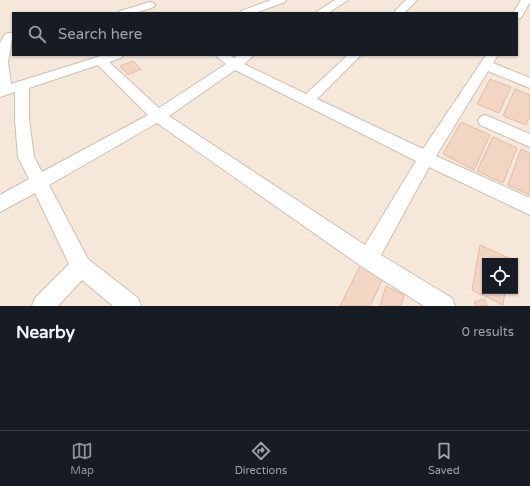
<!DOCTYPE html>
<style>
body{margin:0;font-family:"Varela Round",sans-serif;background:#20242c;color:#f1f3f6}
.controls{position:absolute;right:12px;bottom:12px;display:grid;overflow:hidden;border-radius:0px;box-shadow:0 1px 3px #0004}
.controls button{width:36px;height:36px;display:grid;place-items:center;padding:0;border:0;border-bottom:1px solid #363941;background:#171b24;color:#f1f3f6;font:20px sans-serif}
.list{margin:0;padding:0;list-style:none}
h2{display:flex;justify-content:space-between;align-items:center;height:52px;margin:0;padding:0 16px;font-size:17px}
h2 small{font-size:13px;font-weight:400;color:#9ea1a6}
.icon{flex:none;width:22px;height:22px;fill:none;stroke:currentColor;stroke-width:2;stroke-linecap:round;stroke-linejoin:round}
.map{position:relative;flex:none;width:530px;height:306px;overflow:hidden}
.search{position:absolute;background:#171b24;box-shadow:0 1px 3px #0004;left:12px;right:12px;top:12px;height:44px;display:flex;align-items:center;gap:10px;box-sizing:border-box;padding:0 14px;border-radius:0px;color:#9ea1a6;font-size:15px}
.sheet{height:124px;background:#171b24}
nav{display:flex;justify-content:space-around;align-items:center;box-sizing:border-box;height:56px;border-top:1px solid #363941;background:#171b24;font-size:11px;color:#9ea1a6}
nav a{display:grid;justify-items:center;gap:2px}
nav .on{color:#8c9099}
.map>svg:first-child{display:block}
.residential{fill:#f5e8da;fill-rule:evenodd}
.building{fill:#f3d5c3;stroke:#e6bba3}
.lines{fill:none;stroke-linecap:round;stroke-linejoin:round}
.minor-casing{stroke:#d1beb0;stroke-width:2}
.minor{fill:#fff;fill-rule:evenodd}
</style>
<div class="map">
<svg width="530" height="306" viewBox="0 0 530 306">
<rect width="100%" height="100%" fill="#fdf6ec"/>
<path class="residential" d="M0 0H530V306H0ZM13 13H517V55H13ZM485 261H515V291H485Z"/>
<path class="building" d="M133 61 141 69 128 75 120 66Z
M490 79 511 87 499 113 477 104Z
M515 89 530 95V115L526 125 503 116Z
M461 122 490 135 474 170 443 154Z
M493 137 517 148 503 183 477 171Z
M521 149 530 153V195L508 185Z
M480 245 509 258V261H485V291H505L503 305 472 290Z
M362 262 384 276 370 306H340Z
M386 286 404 295 401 306H380Z
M484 299 488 306H477L474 302Z"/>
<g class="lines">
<defs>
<path id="minor" d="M271 0H286L285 2 255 13H240L241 11Z
M335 0H348L328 13H315Z
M406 0H417L404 13H393Z
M521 0H530V2L521 18 517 19V13H513Z
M150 2 154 3 155 5 154 7 135 13H119L120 11Z
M9 33H13L8 62 11 84 104 55H123L121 58 109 62 159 108 226 64 215 55H229L234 58 239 55H254L244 64 306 94 348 55H361L317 99 423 149 486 55H498L493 63 530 78V88L488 71 436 156 530 198V215L429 167 381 255 452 298 455 306H424L361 266 157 123 49 185 88 259 138 298 141 306H113L82 280 58 306H32L35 298 69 264 35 193 0 212V195L29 179 18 157 15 119V92L0 97V43L5 34ZM98 65 148 115 42 172 34 157 29 119V88ZM235 70 416 161 365 245 169 116Z
M485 115 530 134V147L480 125 478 121 480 117Z"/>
</defs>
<use href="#minor" class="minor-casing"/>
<use href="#minor" class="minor"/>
</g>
</svg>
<div class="controls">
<button><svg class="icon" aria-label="locate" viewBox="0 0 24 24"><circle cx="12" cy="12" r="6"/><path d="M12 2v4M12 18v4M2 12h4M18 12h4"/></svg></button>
</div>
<div class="search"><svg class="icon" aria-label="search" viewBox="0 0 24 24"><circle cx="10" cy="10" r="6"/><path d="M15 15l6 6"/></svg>Search here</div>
</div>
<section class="sheet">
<h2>Nearby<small>0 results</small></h2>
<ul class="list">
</ul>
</section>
<nav>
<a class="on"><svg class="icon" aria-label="map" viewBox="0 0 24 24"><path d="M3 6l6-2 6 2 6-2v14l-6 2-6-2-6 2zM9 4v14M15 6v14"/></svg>Map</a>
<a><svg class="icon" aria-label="directions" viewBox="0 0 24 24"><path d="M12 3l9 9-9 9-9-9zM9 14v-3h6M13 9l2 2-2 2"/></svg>Directions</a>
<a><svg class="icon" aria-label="saved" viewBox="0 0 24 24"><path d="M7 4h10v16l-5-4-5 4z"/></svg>Saved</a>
</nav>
